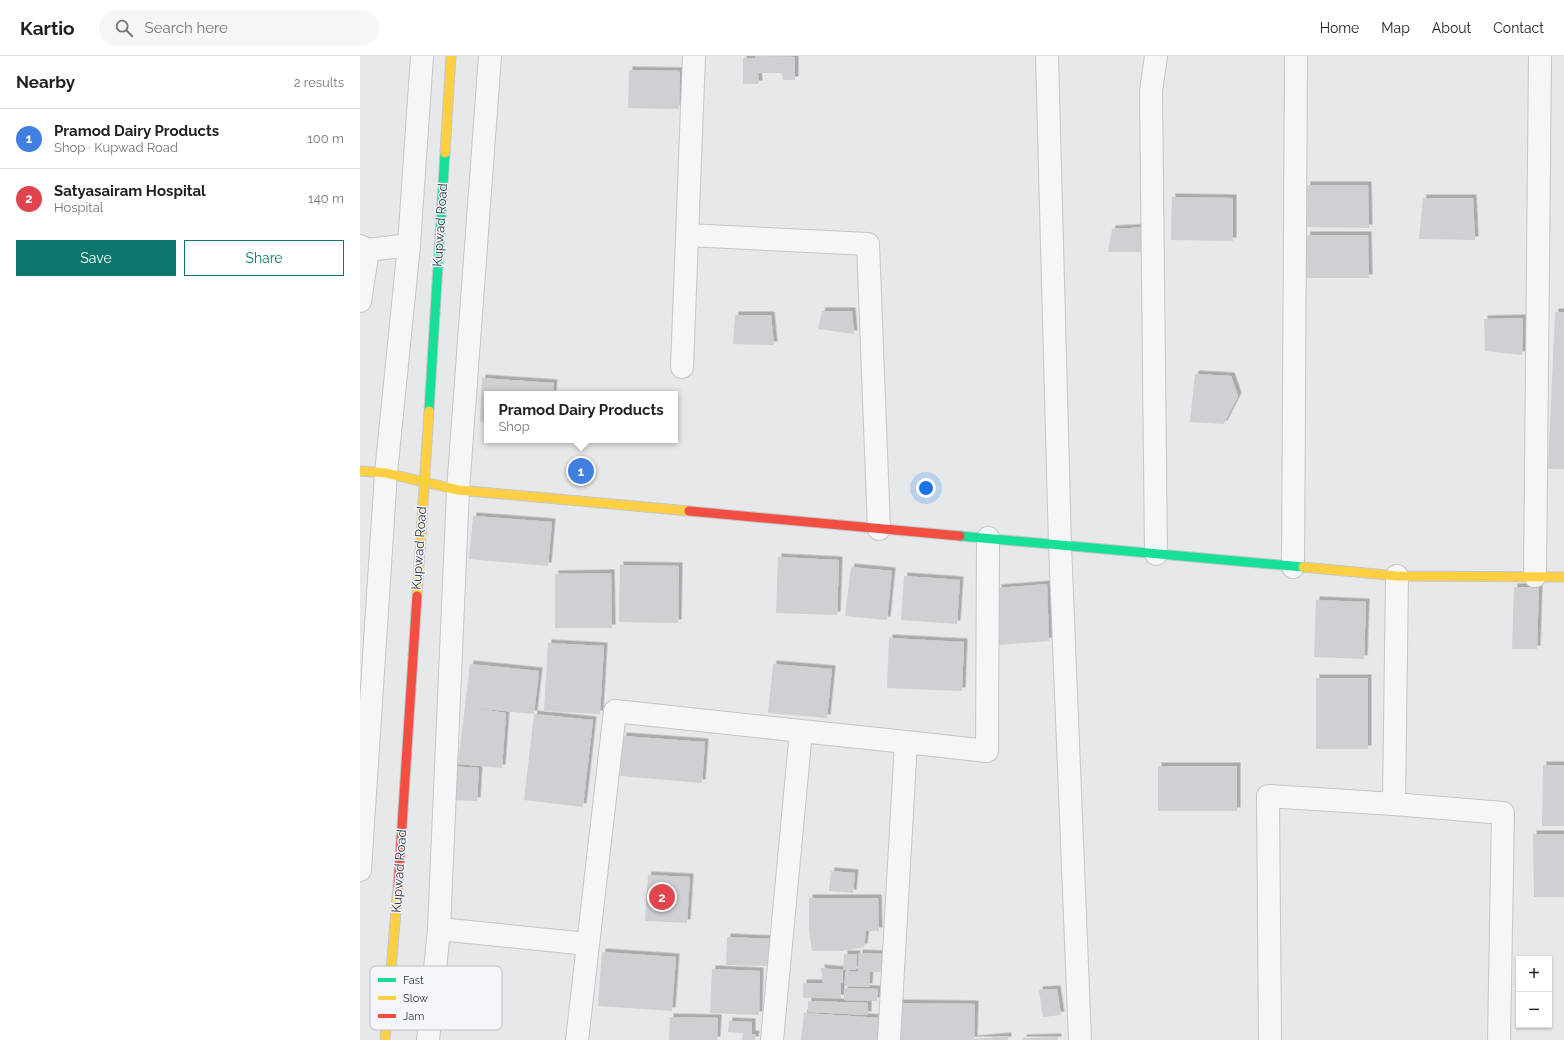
<!DOCTYPE html>
<meta charset="utf-8">
<style>
body{margin:0;font-family:Raleway,sans-serif;background:#f6f6f6;color:#202124}
.controls{position:absolute;right:12px;bottom:12px;display:grid;overflow:hidden;border-radius:0px;box-shadow:0 1px 3px #0004}
.controls button{width:36px;height:36px;display:grid;place-items:center;padding:0;border:0;border-bottom:1px solid #e0e0e0;background:#fff;color:#202124;font:20px sans-serif}
.you{position:absolute;left:566px;top:432px;width:14px;height:14px;margin:-10px;border:3px solid #fff;border-radius:50%;background:#1a73e8;box-shadow:0 0 0 6px #1a73e833}
.badge{display:grid;place-items:center;width:26px;height:26px;border-radius:50%;background:#0f766e;color:#fff;font-size:13px;font-weight:700}
.pin{position:absolute;translate:-50% -50%;border:2px solid #fff;box-shadow:0 1px 4px #0006}
.popup{position:absolute;left:124px;top:335px;width:194px;height:52px;box-sizing:border-box;display:grid;place-content:center;border-radius:0px;background:#fff;filter:drop-shadow(0 1px 3px #0005);font-size:13px;white-space:nowrap;color:#757577}
.popup b{font-size:15px;color:#202124}
.popup::after{content:'';position:absolute;left:50%;top:100%;margin-left:-8px;border:8px solid transparent;border-top-color:#fff}
.list{margin:0;padding:0;list-style:none}
h2{display:flex;justify-content:space-between;align-items:center;height:52px;margin:0;padding:0 16px;font-size:17px}
h2 small{font-size:13px;font-weight:400;color:#757577}
.list li{display:grid;grid-template-columns:26px 1fr auto;gap:12px;align-items:center;box-sizing:border-box;height:60px;padding:0 16px;border-top:1px solid #e0e0e0}
.list b{display:block;font-size:15px;white-space:nowrap}
.list p{margin:0;font-size:13px;white-space:nowrap;color:#757577}
.list em{font-size:13px;font-style:normal;color:#757577}
.actions{display:flex;gap:8px;padding:12px 16px}
.actions a{flex:1;padding:9px 0;border:1px solid #0f766e;border-radius:0px;text-align:center;font-size:14px;color:#0f766e}
.actions .main{background:#0f766e;color:#fff}
.icon{flex:none;width:22px;height:22px;fill:none;stroke:currentColor;stroke-width:2;stroke-linecap:round;stroke-linejoin:round}
.map{position:relative;flex:none;width:1204px;height:984px;overflow:hidden}
header{display:flex;align-items:center;gap:24px;box-sizing:border-box;height:56px;padding:0 20px;background:#fff;border-bottom:1px solid #e0e0e0}
header strong{font-size:19px}
nav{display:flex;gap:22px;margin-inline-start:auto;font-size:14px}
.search{width:280px;height:36px;background:#f6f6f6;display:flex;align-items:center;gap:10px;box-sizing:border-box;padding:0 14px;border-radius:22px;color:#757577;font-size:15px}
main{display:flex}
aside{flex:1;background:#fff}
.map>svg:first-child{display:block}
.building{fill:#ced0d3;filter:url(#shadow)}
.lines{fill:none;stroke-linecap:round;stroke-linejoin:round}
.street-casing{stroke:#c4c6c8;stroke-width:24}
.fast-casing{stroke:#c4c6c8;stroke-width:11}
.slow-casing{stroke:#c4c6c8;stroke-width:11}
.jam-casing{stroke:#c4c6c8;stroke-width:11}
.street{stroke:#f5f6f7;stroke-width:22}
.fast{stroke:#16e098;stroke-width:9}
.slow{stroke:#ffcf43;stroke-width:9}
.jam{stroke:#f24e42;stroke-width:9}
.fast-bridge-casing{stroke:#c4c6c8;stroke-width:11;stroke-linecap:butt}
.slow-bridge-casing{stroke:#c4c6c8;stroke-width:11;stroke-linecap:butt}
.jam-bridge-casing{stroke:#c4c6c8;stroke-width:11;stroke-linecap:butt}
.fast-bridge{stroke:#16e098;stroke-width:9}
.slow-bridge{stroke:#ffcf43;stroke-width:9}
.jam-bridge{stroke:#f24e42;stroke-width:9}
.labels{text-anchor:middle;dominant-baseline:central;stroke-width:3;stroke-linejoin:round;paint-order:stroke}
.street-label{font-size:13px;fill:#2b3445;stroke:#f4f6f9}
.key{fill:#f4f6f9;stroke:#b8bcc3;stroke-width:1}
.key-label{font-size:11px;fill:#2b3445}
</style>
<header>
<strong>Kartio</strong>
<div class="search"><svg class="icon" aria-label="search" viewBox="0 0 24 24"><circle cx="10" cy="10" r="6"/><path d="M15 15l6 6"/></svg>Search here</div>
<nav><a>Home</a><a>Map</a><a>About</a><a>Contact</a></nav>
</header>
<main>
<aside>
<h2>Nearby<small>2 results</small></h2>
<ul class="list">
<li><span class="badge" style="background:#3f7fe0">1</span><div><b>Pramod Dairy Products</b><p>Shop · Kupwad Road</p></div><em>100 m</em></li>
<li><span class="badge" style="background:#e0444e">2</span><div><b>Satyasairam Hospital</b><p>Hospital</p></div><em>140 m</em></li>
</ul>
<div class="actions"><a class="main">Save</a><a>Share</a></div>
</aside>
<div class="map">
<svg width="1204" height="984" viewBox="0 0 1204 984">
<defs>
<filter id="shadow"><feDropShadow dx="3.5" dy="-3.5" stdDeviation="0" flood-color="#0004"/></filter>
</defs>
<rect width="100%" height="100%" fill="#e6e8ea"/>
<path class="building" d="M395 0 435 1V24H423L422 17H398L399 28H383V2H395Z
M269 14 320 15 319 53 268 52Z
M947 129H1008L1009 172 946 171Z
M812 141 873 142V185L811 184Z
M1063 142H1113L1115 184 1059 183Z
M789 171V196H748L752 173Z
M947 179H1008L1009 222H946Z
M462 255H492L494 278 458 273Z
M1195 256H1204V413H1188Z
M375 259H411L414 289 373 288Z
M1163 262 1162 299 1125 295 1124 263Z
M835 318 871 320 878 340 864 368 830 366Z
M122 322 194 327 193 338H127V366H120Z
M113 460 192 466 188 510 109 503Z
M418 501 479 504 477 559 416 557Z
M260 509 319 510 318 567 259 566Z
M491 511 532 515 527 564 485 560Z
M251 517 252 572H195V518Z
M544 520 600 524 597 568 541 564Z
M687 528 689 585 638 589V532Z
M1154 531H1179L1177 593H1152Z
M956 544 1006 546 1004 603 954 601Z
M529 582 604 586 602 635 527 632Z
M188 587 244 590 240 658 184 655Z
M110 608 179 615 174 658 114 652 146 657 142 712 98 708Z
M413 608 472 613 467 662 408 657Z
M956 622H1008V693H956Z
M174 658 233 664 223 751 164 744Z
M263 680 345 686 342 727 260 720Z
M1183 709H1204V770H1182Z
M90 710 119 712 117 745 92 744Z
M798 710H877V755H798Z
M1173 778H1204V841H1174Z
M471 815 495 817 493 837 469 835Z
M288 819 330 821 327 867 285 865Z
M449 842H518L519 875H506L504 891 482 895H452L449 875Z
M367 881 411 883 410 910 366 909Z
M242 896 316 901 312 955 238 950Z
M499 897 522 898 521 916H510L509 931 485 930V915L503 916 498 915Z
M484 898H497L496 914H483Z
M461 912 483 914V927H481V942H443V927H467H463Z
M352 913 400 915 399 959 350 957Z
M484 932 518 933 517 945 484 944Z
M697 933 701 959 683 961 679 934Z
M448 945 508 947V959L448 956Z
M536 947 615 948 614 983 648 980V984H536Z
M444 957 521 962 517 978 518 984H441Z
M310 961 358 962 357 984H309Z
M369 965 392 966V978H396L395 984H382L383 977 368 976Z
M698 981V984H663V982Z"/>
<g class="lines">
<defs>
<path id="street" d="M687 0 700 489 720 984
M327 179 508 188 519 473
M0 190 8 194 0 245
M8 194 49 189
M322 311 334 0
M796 498 791 35 796 0
M933 511 936 0
M1037 520 1034 748 1143 757 1139 984
M1175 520 1180 0
M0 814 26 417 49 189 62 0
M79 873 228 888
M68 984 79 873 98 434 130 0
M217 984 255 655 441 675
M412 984 441 675 546 686
M529 984 546 686 627 695 628 482
M910 984 908 740 1034 748"/>
<path id="fast" d="M600 480 943 511"/>
<path id="slow" d="M0 415 26 417 98 434 329 455
M943 511 1037 520 1204 521"/>
<path id="jam" d="M329 455 600 480"/>
</defs>
<use href="#street" class="street-casing"/>
<use href="#fast" class="fast-casing"/>
<use href="#slow" class="slow-casing"/>
<use href="#jam" class="jam-casing"/>
<use href="#street" class="street"/>
<use href="#fast" class="fast"/>
<use href="#slow" class="slow"/>
<use href="#jam" class="jam"/>
<defs>
<path id="fast-bridge" d="M69 355 85 97"/>
<path id="slow-bridge" d="M85 97 91 0
M57 540 69 355
M25 984 38 831"/>
<path id="jam-bridge" d="M38 831 57 540"/>
</defs>
<use href="#fast-bridge" class="fast-bridge-casing"/>
<use href="#slow-bridge" class="slow-bridge-casing"/>
<use href="#jam-bridge" class="jam-bridge-casing"/>
<use href="#fast-bridge" class="fast-bridge"/>
<use href="#slow-bridge" class="slow-bridge"/>
<use href="#jam-bridge" class="jam-bridge"/>
</g>
<g class="labels">
<g class="street-label">
<text transform="translate(80 169) rotate(-86)">Kupwad Road</text>
<text transform="translate(59 492) rotate(-86)">Kupwad Road</text>
<text transform="translate(39 815) rotate(-86)">Kupwad Road</text>
</g>
</g>
<rect x="10" y="910" width="132" height="64" rx="6" class="key"/>
<rect x="18" y="922" width="18" height="4" fill="#16e098"/>
<rect x="18" y="940" width="18" height="4" fill="#ffcf43"/>
<rect x="18" y="958" width="18" height="4" fill="#f24e42"/>
<g class="key-label">
<text x="43" y="928">Fast</text>
<text x="43" y="946">Slow</text>
<text x="43" y="964">Jam</text>
</g>
</svg>
<div class="controls">
<button>+</button>
<button>−</button>
</div>
<div class="you"></div>
<div class="pin badge" style="left:221px;top:415px;background:#3f7fe0">1</div>
<div class="popup"><b>Pramod Dairy Products</b>Shop</div>
<div class="pin badge" style="left:302px;top:841px;background:#e0444e">2</div>
</div>
</main>
